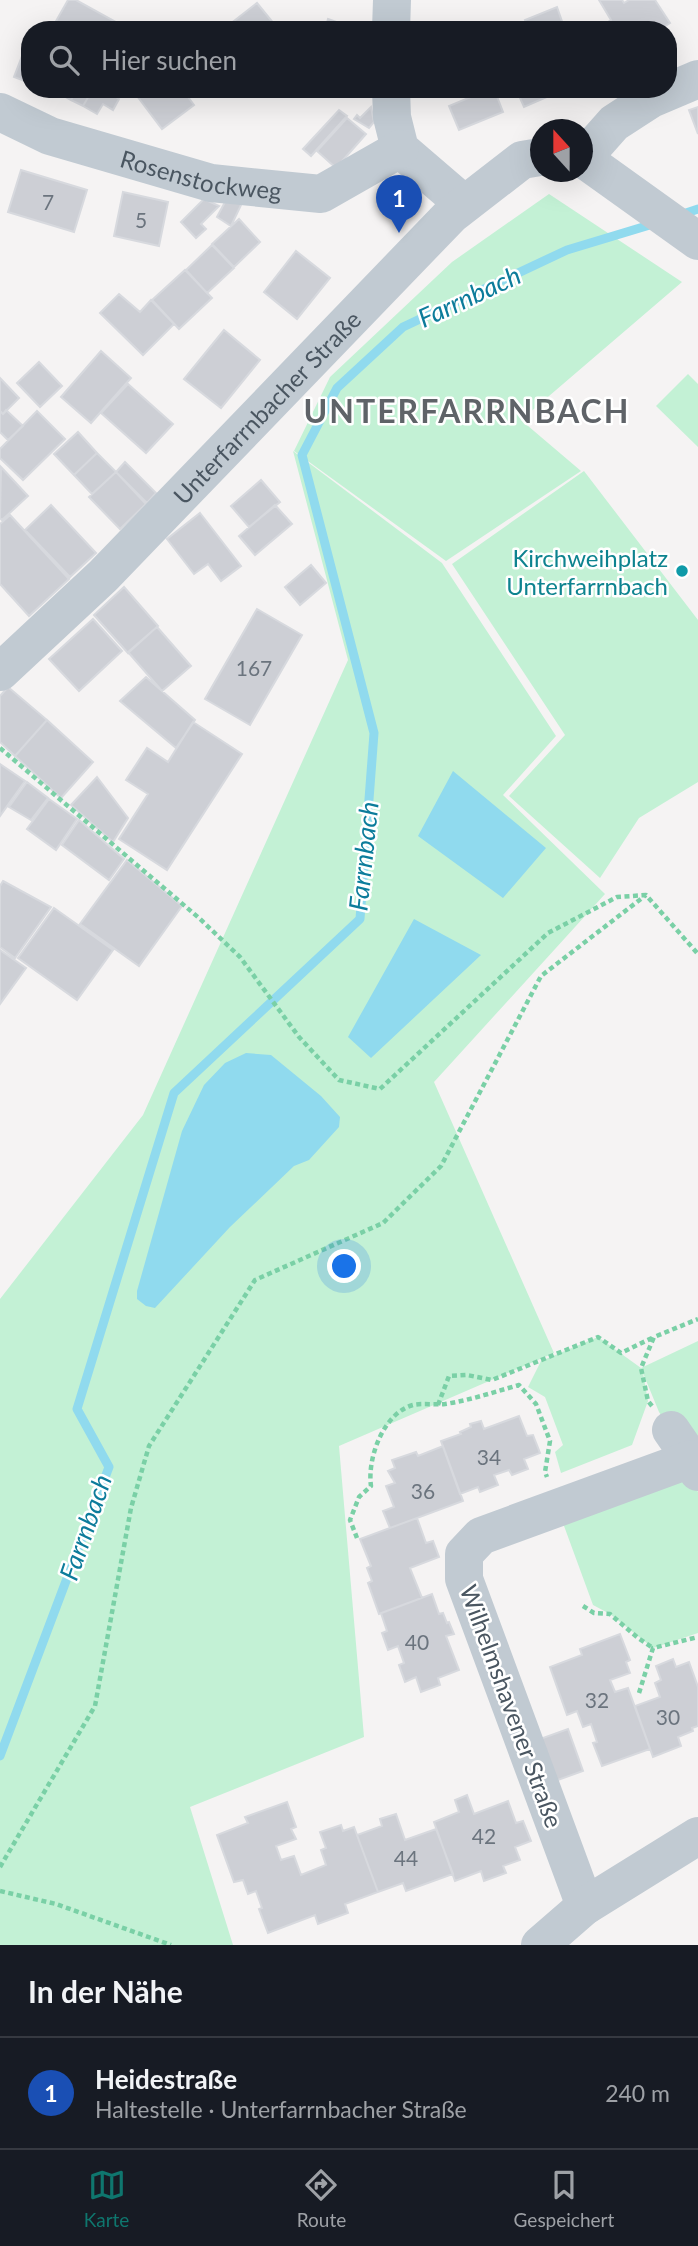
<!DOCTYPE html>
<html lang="de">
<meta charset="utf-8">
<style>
body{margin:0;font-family:Lato,sans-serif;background:#242831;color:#f1f3f6}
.compass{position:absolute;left:530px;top:119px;width:63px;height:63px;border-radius:50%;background:#171b24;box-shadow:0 7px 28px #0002;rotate:339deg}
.you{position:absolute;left:345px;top:1267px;width:24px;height:24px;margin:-18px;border:5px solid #fff;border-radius:50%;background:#1a73e8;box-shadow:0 0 0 10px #1a73e833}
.badge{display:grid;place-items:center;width:46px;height:46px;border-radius:50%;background:#0f766e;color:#fff;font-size:23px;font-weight:700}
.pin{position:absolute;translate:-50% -58px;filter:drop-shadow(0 2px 4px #0008)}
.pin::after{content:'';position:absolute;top:37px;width:24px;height:21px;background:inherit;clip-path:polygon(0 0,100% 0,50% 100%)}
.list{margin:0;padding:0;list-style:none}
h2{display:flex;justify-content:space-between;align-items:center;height:91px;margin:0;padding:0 28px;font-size:30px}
h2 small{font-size:23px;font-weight:400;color:#9ea1a6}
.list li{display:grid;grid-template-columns:46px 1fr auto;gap:21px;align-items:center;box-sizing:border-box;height:112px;padding:0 28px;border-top:2px solid #363941}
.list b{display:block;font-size:26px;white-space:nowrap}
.list p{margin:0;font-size:23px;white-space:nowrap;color:#9ea1a6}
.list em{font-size:23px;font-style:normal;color:#9ea1a6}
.icon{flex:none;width:38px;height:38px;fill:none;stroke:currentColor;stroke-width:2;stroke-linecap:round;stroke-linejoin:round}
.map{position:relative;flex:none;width:698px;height:1945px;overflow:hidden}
.search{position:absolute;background:#171b24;box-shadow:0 7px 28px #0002;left:21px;right:21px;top:21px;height:77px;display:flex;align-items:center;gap:18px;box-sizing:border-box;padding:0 24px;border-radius:28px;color:#9ea1a6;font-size:26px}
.sheet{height:203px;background:#171b24}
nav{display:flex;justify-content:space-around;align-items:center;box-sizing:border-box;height:98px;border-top:2px solid #363941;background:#171b24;font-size:19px;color:#9ea1a6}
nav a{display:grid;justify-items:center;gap:4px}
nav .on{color:#0f766e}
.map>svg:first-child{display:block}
.green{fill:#c3f1d5}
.water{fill:#90daee}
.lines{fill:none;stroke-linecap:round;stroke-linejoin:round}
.stream{stroke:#90daee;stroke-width:9}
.building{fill:#cdcfd5;stroke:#d7d9de;stroke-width:2}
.path{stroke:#7ad0a6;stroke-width:4.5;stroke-dasharray:5 3.5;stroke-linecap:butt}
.minor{stroke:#c1cad2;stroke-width:38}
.culture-dot{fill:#0f9aa8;stroke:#fff;stroke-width:2.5}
.labels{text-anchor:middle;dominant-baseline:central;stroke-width:5;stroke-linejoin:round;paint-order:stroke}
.number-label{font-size:21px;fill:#6b747e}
.street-label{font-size:24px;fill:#4a5661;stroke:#fff}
.culture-label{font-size:24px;fill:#0d838f;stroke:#fff;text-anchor:end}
.water-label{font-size:26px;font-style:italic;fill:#0c7c9b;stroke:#fff}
.district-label{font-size:32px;font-weight:bold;letter-spacing:2px;fill:#5f6368;stroke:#fff}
</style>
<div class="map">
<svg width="698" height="1945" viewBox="0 0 698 1945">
<rect width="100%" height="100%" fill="#f5f3f3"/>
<path class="green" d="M549 194 682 282 521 420 581 471 446 561 294 451 330 377 452 262Z
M688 374 698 384V447L656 406Z
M293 451 442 563 556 736 503 795 605 894 434 1082 554 1353 339 1446 364 1737 190 1807 233 1945H0V1299L143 1115 348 660Z
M584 471 698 620V782L639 818 600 878 509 796 565 735 452 564Z
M598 1337 641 1368 698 1341V1472L659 1412 643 1373 648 1401 632 1445 561 1473 555 1452 563 1445 545 1397 528 1387 541 1361Z
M687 1474 698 1492V1633L653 1648 610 1614 593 1605 560 1515Z"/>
<path class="water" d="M453 771 546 848 503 898 418 836Z
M414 919 481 955 371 1058 348 1037Z
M246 1053 271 1055 321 1096 340 1117 339 1127 309 1160 294 1166 230 1227 155 1308 146 1306 137 1299V1291L182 1131 204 1085 225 1063Z"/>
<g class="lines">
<path class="stream" d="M680 215 698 209
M0 1756 109 1467 77 1409 174 1093 360 919 374 733 302 455 337 388 403 327 567 250 653 224"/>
</g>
<path class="building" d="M68 0H76L116 22 111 30H51Z
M599 0H622L624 3 629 0H655L670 23 659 30H596L611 20Z
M257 3 279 30H226L225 28Z
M557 7 565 30H529L525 20Z
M328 19 353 28V30H325Z
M29 38H30V83L14 77Z
M52 89H77L71 100Z
M77 89H93L83 106 71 100Z
M93 89H103L119 99 113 110 103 104 97 114 83 106Z
M138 89H182L194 105 162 129 134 92Z
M490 89H494L503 112 459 130 449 106Z
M516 89H565L524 107Z
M371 107 374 122 369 128 354 119 357 115 360 118Z
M698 107V134L689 110Z
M339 110 347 116 311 156 303 149Z
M347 118 366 134 336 168 317 151Z
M21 170 87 190 74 232 8 212Z
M123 192 168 202 159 246 114 236Z
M204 199 219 206 201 224 206 229 196 238 181 222Z
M225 202 242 203 231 226 217 217Z
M239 219 260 242 234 267 212 244Z
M212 245 234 268 207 293 186 270Z
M296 251 330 278 297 319 264 292Z
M185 270 212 298 179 329 152 300Z
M119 294 140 312 151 300 174 324 143 355 100 313Z
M224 330 260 360 221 408 184 379Z
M101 351 131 378 91 423 61 397Z
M39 362 62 386 40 407 17 383Z
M0 378 19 398 3 414 0 411Z
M128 384 173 424 146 453 101 413Z
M6 410 23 426 8 440 0 432V411L3 414Z
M37 411 65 439 23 480 0 458V449Z
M78 432 97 453 74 475 54 454Z
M97 453 116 472 92 494 74 475Z
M125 462 156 493 147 503 116 472Z
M1 467 28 496 2 520 0 518Z
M116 472 146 504 120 529 89 497Z
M261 480 280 502 249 527 231 506Z
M51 505 96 553 70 577 25 530Z
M275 505 292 524 255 555 239 536Z
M200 513 241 566 221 581 208 564 194 574 167 539Z
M10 515 69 579 29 616 0 584V524Z
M311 565 326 583 300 605 285 587Z
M124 587 158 626 128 653 94 615Z
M257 609 302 635 250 725 205 699Z
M93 619 122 651 79 691 49 659Z
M157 627 191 666 162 691 128 652Z
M146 677 195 720 176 748 120 701Z
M8 687 47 720 15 756 0 742V696Z
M47 720 93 762 61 798 15 756Z
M193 722 242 754 167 870 119 839 148 794 126 780 147 748 168 762Z
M0 764 25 781 0 816Z
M97 777 128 818 113 842 71 805Z
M27 782 48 798 31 820 9 807Z
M49 799 77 819 56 850 27 829Z
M79 820 124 859 109 880 62 845Z
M127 860 182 906 139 966 80 924Z
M3 881 51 907 15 958 0 947V886Z
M54 908 113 950 77 1000 18 958Z
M0 950 26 968 0 1004Z
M519 1416 527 1436 533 1435 540 1453 524 1459 528 1469 512 1475 509 1470 494 1475 498 1485 480 1492 478 1487 460 1494 441 1441 461 1434 460 1432 471 1427 470 1424 481 1421 484 1429Z
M443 1446 463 1501 390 1528 383 1511 394 1507 386 1486 395 1483 388 1471 395 1468 392 1460 416 1452 418 1456Z
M417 1518 426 1543 433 1541 439 1557 410 1568 422 1598 379 1614 368 1583 372 1581 367 1568 371 1566 360 1539Z
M432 1594 439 1614 443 1613 447 1623 449 1622 454 1634 446 1636 459 1670 438 1678 440 1685 421 1692 416 1677 405 1682 399 1665 404 1663 398 1646 388 1650 382 1633 387 1631 381 1613Z
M620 1634 630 1660 626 1662 630 1673 610 1680 615 1692 628 1688 650 1749 602 1766 593 1743 597 1742 591 1724 583 1727 577 1711 567 1715 550 1667 582 1655 580 1649Z
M673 1659 676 1667 689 1662 693 1673 698 1687V1726L692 1728 693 1731 678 1737 681 1746 653 1757 635 1706 660 1697 655 1683 661 1680 656 1666Z
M568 1729 583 1771 555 1781 540 1739Z
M467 1795 474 1814 508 1801 516 1823 523 1821 531 1841 515 1847 520 1860 503 1866 506 1873 484 1881 481 1871 455 1881 434 1822 459 1812 455 1800Z
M287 1802 296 1827 291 1829 296 1839 276 1846 281 1860 294 1856 301 1875 326 1865 321 1850 326 1848 320 1832 341 1825 343 1831 354 1827 378 1892 345 1904 348 1913 318 1924 315 1915 268 1933 259 1909 262 1908 256 1891 248 1894 243 1880 234 1882 217 1835 248 1823 245 1817Z
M396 1814 405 1840 436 1829 453 1874 406 1891 403 1883 378 1892 357 1835 382 1826 380 1819Z"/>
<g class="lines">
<path class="path" d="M0 748 199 918 240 957 299 1037 339 1080 380 1089 548 933 617 897 646 895 698 954
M438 1405 449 1376 467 1375 492 1380 598 1337 621 1353 654 1337
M652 1406 648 1401 641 1368 654 1337 698 1319
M357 1538 350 1520 359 1497 371 1486C367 1459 383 1413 413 1405 423 1403 435 1405 445 1404 471 1400 494 1392 519 1385L536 1404 550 1441 545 1472 547 1477
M583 1606 594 1613 610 1614 638 1638 653 1648
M639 1693 653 1648 698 1637
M0 1867 95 1706 131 1508 149 1446 255 1280 383 1223 441 1166 541 976 646 895
M0 1891 56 1904 171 1945"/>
<g class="minor">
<path d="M391 30 392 0"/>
<path d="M391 89 392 117 400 149 464 204"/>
<path id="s1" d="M0 112 50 136 211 183 321 194 400 149"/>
<path d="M582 158 698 241"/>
<path d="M583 158 614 123 651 99 698 79"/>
<path id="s2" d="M0 672 103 576 451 215 522 160 540 157"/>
<path d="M671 1430 691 1459"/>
<path d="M585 1906 464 1579V1554L481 1536 691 1459 698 1472"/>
<path d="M540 1945 585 1906 698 1836"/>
</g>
</g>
<circle class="culture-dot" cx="682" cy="571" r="7"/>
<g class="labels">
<g class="number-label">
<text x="48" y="201">7</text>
<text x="141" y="219">5</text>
<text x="254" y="667">167</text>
<text x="489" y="1456">34</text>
<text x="423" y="1490">36</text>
<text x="417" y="1641">40</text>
<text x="597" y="1699">32</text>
<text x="668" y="1716">30</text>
<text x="484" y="1835">42</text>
<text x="406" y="1857">44</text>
</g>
<g class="street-label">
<text stroke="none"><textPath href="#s1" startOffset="212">Rosenstockweg</textPath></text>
<text stroke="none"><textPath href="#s2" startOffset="376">Unterfarrnbacher Straße</textPath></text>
<text transform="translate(512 1706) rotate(70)">Wilhelmshavener Straße</text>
</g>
<g class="culture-label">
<text x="668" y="557">Kirchweihplatz<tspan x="668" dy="28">Unterfarrnbach</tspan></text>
</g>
<g class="water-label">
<text transform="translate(469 296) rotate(-25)">Farrnbach</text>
<text transform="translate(363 856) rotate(-84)">Farrnbach</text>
<text transform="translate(85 1527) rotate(-71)">Farrnbach</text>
</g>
<g class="district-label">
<text x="467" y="410">UNTERFARRNBACH</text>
</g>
</g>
</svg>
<svg class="compass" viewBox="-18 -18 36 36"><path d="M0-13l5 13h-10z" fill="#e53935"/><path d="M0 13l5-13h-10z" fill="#9ea1a6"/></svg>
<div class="you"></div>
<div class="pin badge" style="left:399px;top:233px;background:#1a4fb4">1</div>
<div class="search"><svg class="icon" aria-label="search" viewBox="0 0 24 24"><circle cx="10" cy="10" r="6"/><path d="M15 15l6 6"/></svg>Hier suchen</div>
</div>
<section class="sheet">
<h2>In der Nähe<small></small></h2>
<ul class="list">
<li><span class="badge" style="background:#1a4fb4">1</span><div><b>Heidestraße</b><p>Haltestelle · Unterfarrnbacher Straße</p></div><em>240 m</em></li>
</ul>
</section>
<nav>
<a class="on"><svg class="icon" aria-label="map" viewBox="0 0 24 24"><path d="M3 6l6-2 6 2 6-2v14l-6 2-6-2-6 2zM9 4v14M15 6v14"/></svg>Karte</a>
<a><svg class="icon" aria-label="directions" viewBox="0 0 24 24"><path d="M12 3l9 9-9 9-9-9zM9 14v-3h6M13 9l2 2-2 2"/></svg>Route</a>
<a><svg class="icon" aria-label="saved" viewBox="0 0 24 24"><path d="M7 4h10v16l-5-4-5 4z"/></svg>Gespeichert</a>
</nav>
